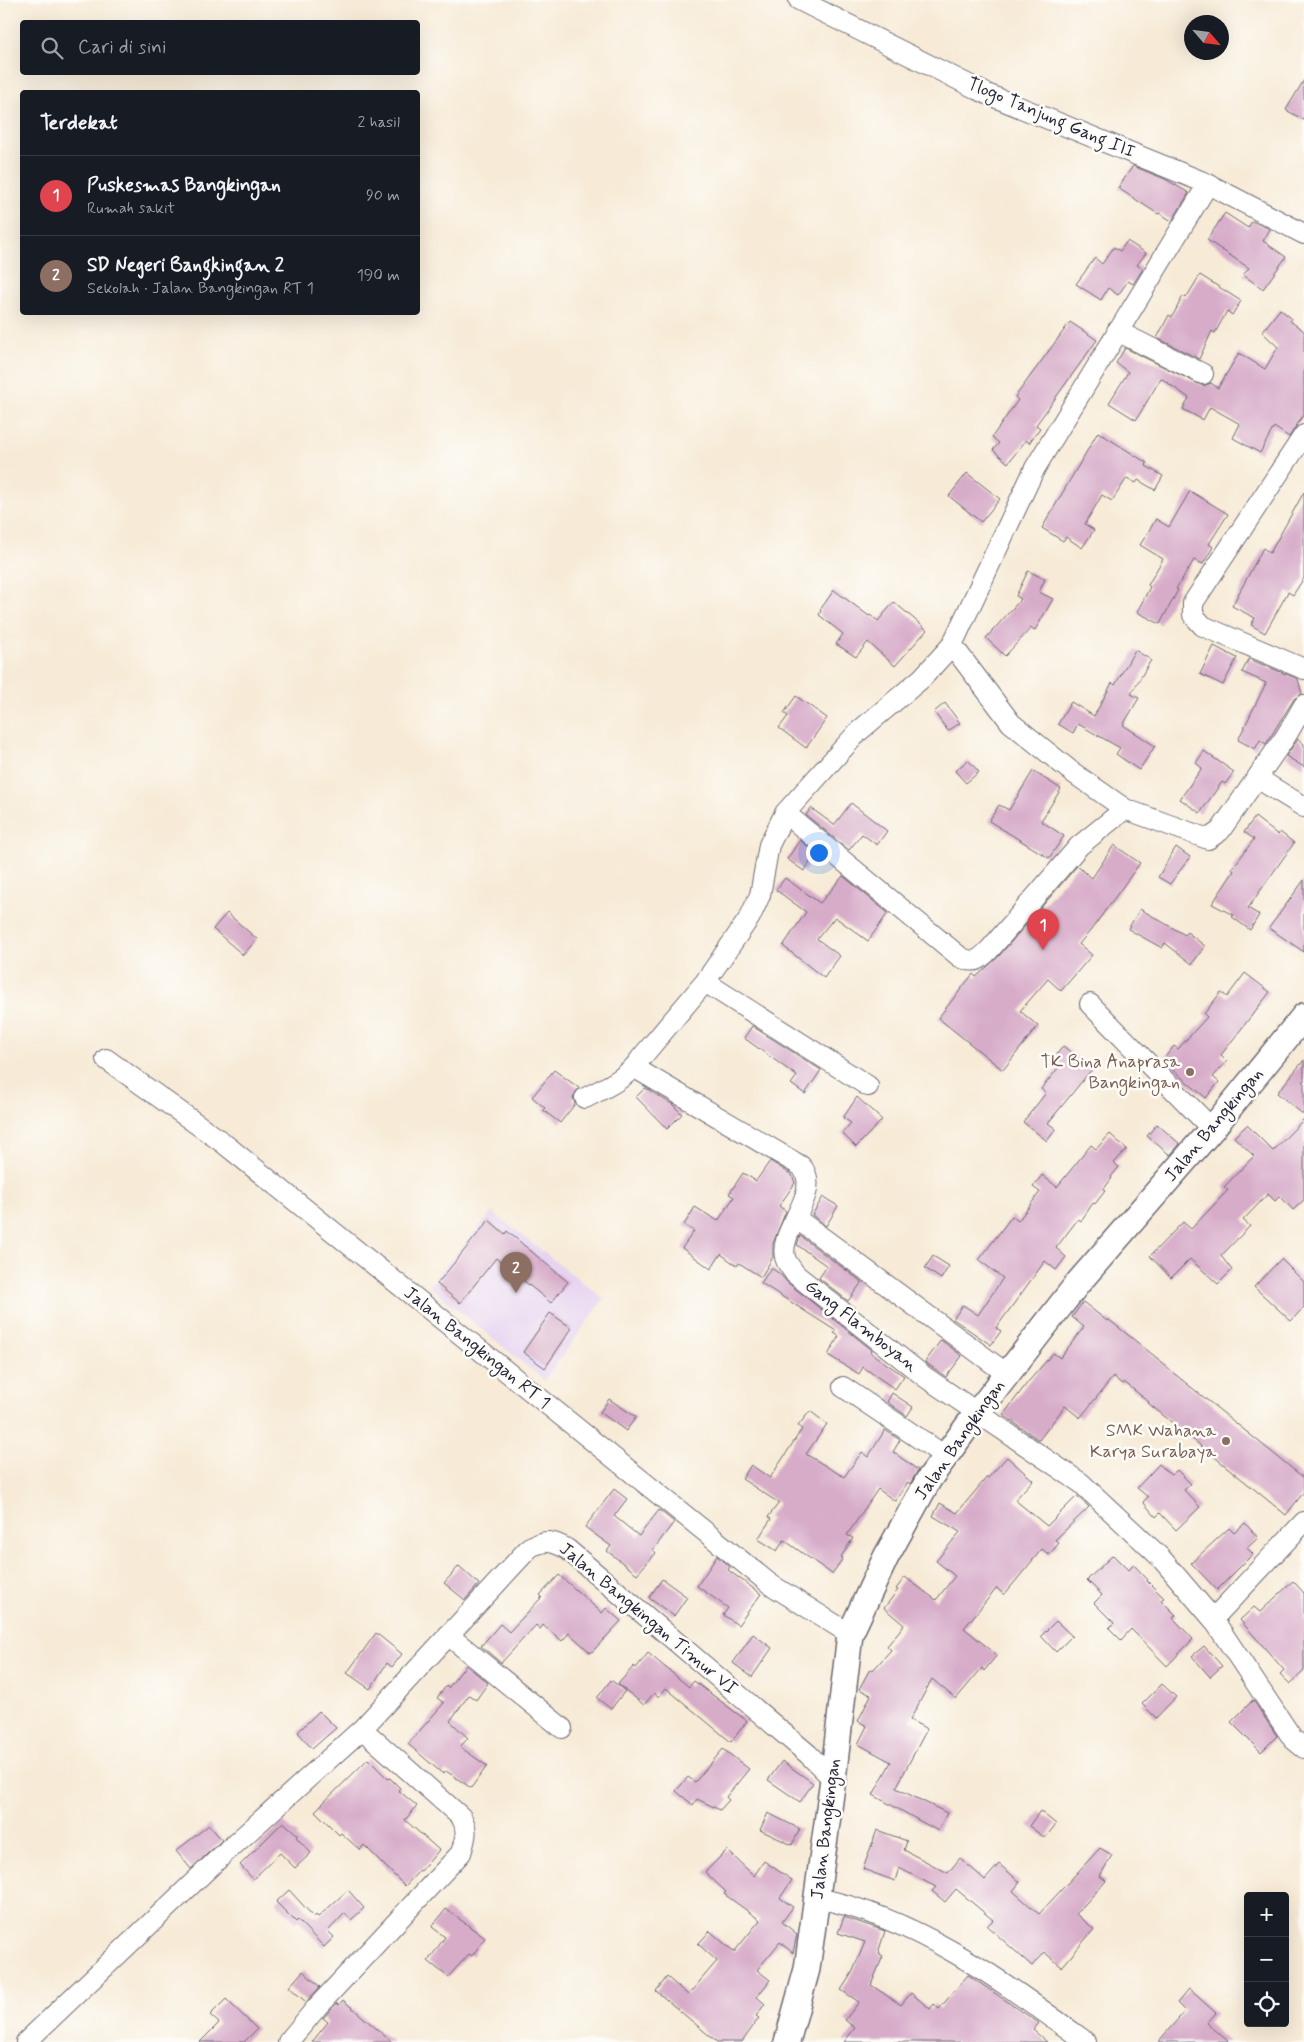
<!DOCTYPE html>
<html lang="id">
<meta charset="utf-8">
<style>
body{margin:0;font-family:Mynerve,sans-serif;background:#20242c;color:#f1f3f6}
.controls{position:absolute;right:15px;bottom:15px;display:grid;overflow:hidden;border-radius:5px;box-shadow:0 5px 20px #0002}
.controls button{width:45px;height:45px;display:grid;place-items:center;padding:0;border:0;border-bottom:1px solid #363941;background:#171b24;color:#f1f3f6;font:25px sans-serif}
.compass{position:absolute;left:1184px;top:15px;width:45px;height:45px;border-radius:50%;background:#171b24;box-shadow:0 5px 20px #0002;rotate:118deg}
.you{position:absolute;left:818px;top:852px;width:18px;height:18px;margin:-12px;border:4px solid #fff;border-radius:50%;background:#1a73e8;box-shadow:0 0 0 8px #1a73e833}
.badge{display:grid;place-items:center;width:32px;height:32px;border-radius:50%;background:#ea580c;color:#fff;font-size:16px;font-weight:700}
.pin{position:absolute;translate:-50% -41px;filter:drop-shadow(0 1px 2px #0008)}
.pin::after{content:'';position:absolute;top:26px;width:18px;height:15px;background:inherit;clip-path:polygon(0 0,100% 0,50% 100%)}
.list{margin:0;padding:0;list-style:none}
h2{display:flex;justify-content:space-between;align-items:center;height:65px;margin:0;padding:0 20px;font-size:21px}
h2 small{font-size:16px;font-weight:400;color:#9ea1a6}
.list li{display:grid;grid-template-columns:32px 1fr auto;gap:15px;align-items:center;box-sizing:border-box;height:80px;padding:0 20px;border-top:1px solid #363941}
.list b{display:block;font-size:19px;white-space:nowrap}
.list p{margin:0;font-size:16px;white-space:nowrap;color:#9ea1a6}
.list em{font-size:16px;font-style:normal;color:#9ea1a6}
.icon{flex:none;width:28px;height:28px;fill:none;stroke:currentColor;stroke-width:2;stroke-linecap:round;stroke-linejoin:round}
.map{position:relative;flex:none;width:1304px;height:2042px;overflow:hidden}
.search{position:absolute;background:#171b24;box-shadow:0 5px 20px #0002;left:20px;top:20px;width:400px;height:55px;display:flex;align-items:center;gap:12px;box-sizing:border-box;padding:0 18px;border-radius:5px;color:#9ea1a6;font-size:19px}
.panel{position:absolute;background:#171b24;box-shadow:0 5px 20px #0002;left:20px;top:90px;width:400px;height:225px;border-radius:5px}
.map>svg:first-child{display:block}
.built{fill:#e5d3f1}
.building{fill:#d7acc9}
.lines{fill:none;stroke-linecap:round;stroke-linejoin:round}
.minor-casing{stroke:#6d6872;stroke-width:22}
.tertiary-casing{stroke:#6d6872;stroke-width:28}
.minor{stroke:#fff;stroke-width:20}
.tertiary{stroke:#fff;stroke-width:25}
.education-dot{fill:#8d6e63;stroke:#fdfcf7;stroke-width:2}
.labels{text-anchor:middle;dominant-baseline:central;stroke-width:5;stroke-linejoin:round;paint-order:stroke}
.street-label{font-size:18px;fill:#22223b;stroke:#fdfcf7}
.education-label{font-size:18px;fill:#785e54;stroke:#fdfcf7;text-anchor:end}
</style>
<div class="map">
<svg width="1304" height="2042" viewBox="0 0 1304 2042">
<rect width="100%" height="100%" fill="#fdfcf7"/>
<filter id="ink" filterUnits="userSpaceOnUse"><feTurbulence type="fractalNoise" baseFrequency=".02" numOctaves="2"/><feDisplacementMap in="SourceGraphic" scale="10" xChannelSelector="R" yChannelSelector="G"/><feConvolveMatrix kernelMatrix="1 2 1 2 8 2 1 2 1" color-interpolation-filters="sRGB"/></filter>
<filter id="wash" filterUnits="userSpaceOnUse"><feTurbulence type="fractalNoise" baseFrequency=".0096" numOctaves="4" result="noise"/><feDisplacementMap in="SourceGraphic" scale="20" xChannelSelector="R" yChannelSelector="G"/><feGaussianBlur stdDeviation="1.12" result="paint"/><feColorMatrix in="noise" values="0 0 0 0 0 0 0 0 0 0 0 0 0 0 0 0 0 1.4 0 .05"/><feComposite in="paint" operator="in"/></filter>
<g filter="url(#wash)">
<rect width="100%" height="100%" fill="#f7ebd7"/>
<path class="built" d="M492 1212 604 1299 544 1380 429 1286Z"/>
<g id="blocks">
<path class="building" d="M1304 80V120L1286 110Z
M1133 166 1165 179 1189 193 1172 221 1159 213 1158 214 1118 188Z
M1225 213 1248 228 1252 221 1270 229 1263 241 1286 257 1263 289 1243 275 1249 268 1207 240Z
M1127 241 1146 253 1137 265 1143 269 1133 284 1128 281 1118 295 1108 288 1101 300 1076 284 1095 258 1102 264 1114 247 1120 251Z
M1200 275 1241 301 1232 315 1227 311 1215 333 1212 331 1199 359 1157 338 1169 315 1172 317 1183 296 1186 298Z
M1280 309 1291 318 1290 321 1304 331V414L1289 437 1274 427 1260 453 1233 438 1240 424 1210 407 1203 420 1183 409 1189 398 1161 378 1136 420 1109 403 1128 372 1116 363 1125 348 1203 386 1211 383 1218 388 1239 353 1265 369 1278 347 1262 332Z
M1070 322 1097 340 1036 425 1040 428 1029 443 1026 440 1008 463 993 450 999 443 992 437 1018 400 1015 397Z
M1098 432 1147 463 1146 466 1163 476 1155 490 1138 480 1136 483 1127 478 1112 501 1102 495 1085 524 1094 530 1082 548 1066 537 1063 541 1042 528Z
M967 473 1000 499 981 522 949 496Z
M1190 491 1228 514 1209 544 1213 547 1203 564 1194 560 1176 589 1178 590 1160 624 1137 612 1150 587 1148 585 1163 559 1140 545 1156 519 1169 527Z
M1304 492V578L1293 595 1288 592 1265 633 1251 625 1255 618 1232 606 1263 548 1270 553Z
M1028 571 1045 579 1039 592 1053 599 1035 630 1031 628 1005 656 986 638 1021 599 1016 596Z
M834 590 869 616 870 615 878 621 894 602 927 630 895 666 868 642 856 657 836 644 843 634 819 615 821 611 820 610Z
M1214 646 1237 658 1223 685 1200 674Z
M1135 650 1151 660 1131 694 1139 698 1123 725 1155 746 1139 770 1116 754 1120 748 1078 724 1073 733 1058 724 1071 702 1094 716 1112 683 1115 685Z
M1249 659 1298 679 1302 694 1294 699 1266 744 1260 740 1255 749 1238 740 1266 683 1242 672Z
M796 696 827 718 806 748 779 728 788 716 784 713Z
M945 703 960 723 948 731 934 712Z
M1298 739 1304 744V767L1286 756Z
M1204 751 1234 772 1225 784 1222 782 1200 813 1180 799 1202 768 1196 763Z
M968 760 979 772 966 783 955 771Z
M1033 771 1061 789 1041 821 1064 836 1049 858 989 821 999 805 1009 810Z
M851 803 887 831 877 845 862 834 849 850 806 815 811 808 834 825Z
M1255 817 1278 835 1280 832 1294 843 1248 908 1259 915 1250 930 1232 917 1233 915 1212 904 1234 871 1232 869 1254 839 1244 832Z
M800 840 816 854 804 871 787 859Z
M1114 845 1140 863 1091 930 1079 944 1092 955 1061 991 1048 979 1020 1011 1038 1026 1003 1070 938 1018 973 974 976 977 999 956 1077 866 1092 878Z
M1176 847 1190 857 1170 884 1158 877Z
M843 876 888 913 868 941 835 917 817 939 840 956 824 978 783 946 806 912 776 890 785 878 820 903Z
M1304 880V952L1269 928Z
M1140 909 1185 935 1187 932 1205 946 1192 964 1165 943 1162 948 1128 929Z
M227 913 257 939 243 955 213 929Z
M1245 973 1270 992 1221 1055 1227 1061 1213 1077 1219 1082 1206 1098 1162 1061 1174 1046 1178 1049 1207 1017 1204 1014 1221 992 1227 997Z
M752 1026 821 1070 805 1094 791 1084 797 1076 744 1038Z
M1063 1046 1092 1069 1048 1123 1056 1129 1047 1141 1023 1122 1046 1093 1041 1089 1059 1067 1052 1061Z
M1304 1060V1115L1277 1093Z
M554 1070 579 1088 573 1097 575 1104 560 1123 543 1110 545 1108 532 1097Z
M645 1088 672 1104 682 1114 667 1129 636 1097Z
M857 1097 882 1120 856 1147 842 1133 851 1123 843 1118Z
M1304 1119V1200L1293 1210 1280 1196 1275 1201 1268 1194 1243 1220 1250 1226 1221 1256 1232 1270 1218 1284 1190 1259 1171 1278 1150 1256 1183 1222 1191 1229 1228 1190 1224 1187 1254 1156 1234 1137 1247 1125 1273 1151Z
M1157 1124 1180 1144 1170 1155 1147 1136Z
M1110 1134 1127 1149 1114 1163 1119 1167 1111 1177 1112 1178 1103 1190 1105 1191 1095 1204 1093 1203 1081 1221 1078 1219 1056 1248 1066 1257 1056 1270 1045 1261 996 1328 1001 1331 991 1345 956 1321 953 1319 963 1305 978 1315 1003 1278 979 1260 1012 1216 1018 1221 1040 1192 1033 1187 1042 1175 1057 1187 1091 1145 1096 1149Z
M770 1161 792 1175 795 1183 779 1206 786 1211 773 1243V1257L761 1277 739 1263 737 1266 721 1254 711 1269 682 1248 694 1231 684 1225 695 1207 718 1221 734 1197 729 1194 743 1173 756 1181Z
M823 1197 838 1206 826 1226 812 1215Z
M489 1220 505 1234 507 1231 568 1282 551 1303 496 1258 460 1303 437 1284Z
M800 1236 862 1282 848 1301 819 1278 827 1266 797 1245Z
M933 1256 949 1266 941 1279 925 1268Z
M1281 1259 1304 1282V1307L1291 1321 1254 1287Z
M771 1268 780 1274 788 1283 872 1350 871 1353 904 1376 895 1389 863 1367 859 1374 828 1355 839 1336 834 1333 836 1331 761 1283Z
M1083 1302 1107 1321 1108 1319 1167 1366 1166 1367 1304 1478V1492L1286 1515 1148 1403 1149 1402 1124 1382 1122 1384 1113 1377 1080 1418 1065 1406 1039 1440 1003 1415 1028 1382 1053 1353 1060 1358 1084 1327 1072 1317Z
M550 1313 572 1328 545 1368 523 1352Z
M941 1340 962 1356 946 1377 925 1362Z
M892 1393 913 1407 907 1416 887 1402Z
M609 1399 636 1417 626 1431 600 1412Z
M810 1411 827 1424 806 1454 844 1477 862 1452 868 1457 885 1430 900 1440 893 1452 918 1470 910 1484 908 1482 895 1501 878 1489 847 1535 853 1538 841 1557 843 1558 832 1574 784 1540 777 1551 758 1539 771 1519 768 1517 779 1503 742 1479 751 1465 770 1478 802 1429 798 1426Z
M1007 1457 1033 1480 1015 1500 1047 1526 1077 1496 1089 1507 1055 1540 1059 1543 1049 1555 1042 1549 1004 1595 997 1588 964 1628 997 1655 984 1671 982 1668 956 1699 932 1679 910 1720 927 1729 896 1788 947 1813 938 1831 873 1795 891 1762 858 1744 867 1726 858 1721 871 1695 859 1689 870 1669 873 1670 891 1650 887 1646 904 1625 884 1608 898 1590 896 1589 905 1577 936 1600 955 1576 936 1561 960 1532 933 1516 940 1503 957 1513 987 1477 988 1478Z
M1159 1464 1171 1475 1177 1470 1191 1484 1184 1490 1200 1507 1176 1530 1160 1513 1156 1517 1143 1502 1148 1497 1137 1488Z
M614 1489 627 1499 614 1516 639 1536 659 1510 674 1522 653 1550 656 1553 637 1574 607 1551 611 1546 585 1527Z
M1245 1523 1258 1538 1247 1548 1253 1554 1217 1590 1191 1563 1229 1528 1234 1533Z
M1113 1555 1128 1570 1134 1565 1148 1580 1147 1581 1164 1598 1161 1600 1176 1615 1173 1618 1193 1639 1167 1666 1131 1629 1121 1640 1109 1628 1114 1623 1094 1603 1102 1595 1087 1580Z
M717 1556 730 1567 728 1570 761 1594 738 1625 723 1615 728 1608 697 1586Z
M459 1566 479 1584 465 1600 444 1583Z
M559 1575 602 1613 606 1608 621 1621 591 1653 569 1633 562 1641 543 1625 540 1629 536 1625 501 1663 481 1646 500 1624 509 1632 542 1597 540 1595Z
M662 1579 687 1597 674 1616 649 1598Z
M1293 1581 1304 1593V1671L1290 1684 1280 1674 1284 1670 1240 1620 1254 1607 1260 1612Z
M1056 1621 1072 1636 1056 1652 1041 1636Z
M376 1633 402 1654 392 1667 387 1663 370 1689 347 1673Z
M753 1634 772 1648 752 1677 733 1663Z
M1204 1646 1222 1666 1210 1677 1192 1656Z
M648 1653 689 1687 694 1681 747 1721 731 1742 666 1688 659 1697 654 1693 644 1705 618 1684 634 1666 636 1668Z
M466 1665 488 1683 476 1700 469 1695 450 1721 468 1738 460 1747 487 1766 471 1788 446 1771 443 1774 408 1744 444 1703 437 1698 446 1686 448 1688Z
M611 1680 625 1691 611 1709 597 1698Z
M1162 1684 1176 1697 1156 1718 1142 1704Z
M1253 1700 1277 1736 1261 1752 1231 1722Z
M319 1711 336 1728 312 1749 298 1732Z
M723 1749 749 1769 726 1797 729 1800 720 1810 697 1799 693 1805 676 1791 688 1777 695 1782Z
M368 1759 388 1779 390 1778 400 1788 398 1790 417 1806 405 1820 439 1850 421 1871 420 1870 405 1886 364 1845 360 1850 341 1833 339 1835 315 1811Z
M782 1761 813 1783 800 1802 768 1780Z
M1040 1811 1056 1824 1045 1838 1029 1826Z
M768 1813 800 1829 792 1845 760 1830Z
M283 1822 298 1835 296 1837 311 1853 295 1868 280 1853 253 1879 240 1865Z
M209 1825 222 1840 191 1869 176 1851Z
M877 1830 907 1841 904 1850 948 1873 960 1858 985 1880 999 1864 1020 1882 1013 1891 1039 1914 1100 1848 1112 1855 1100 1876 1106 1881 1076 1914 1094 1929 1062 1967 1044 1952 1032 1966 987 1926 993 1920 956 1889 945 1902 932 1891 936 1887 899 1868 895 1881 863 1869Z
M727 1850 754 1876 764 1861 792 1880 780 1898 793 1907 782 1922 797 1934 793 1953 780 1942 757 1970 770 1980 757 1997 765 2004 756 2016 759 2018 742 2042H717L656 1991 667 1977 688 1995 717 1961 698 1944 710 1931 734 1952 760 1920 724 1894 726 1892 705 1872Z
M289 1890 314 1917 316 1915 318 1917 348 1890 364 1908 351 1920 345 1913 328 1931 334 1937 324 1947 298 1920 296 1922 276 1902Z
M446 1909 485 1938 472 1956 469 1954 448 1977 428 1961 445 1937 432 1927Z
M844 1917 885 1931 878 1953 883 1956 871 1985 901 2005 911 1993 930 2009 934 2004 939 2009 968 1975 1039 2023 1033 2030 1047 2042H844L855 2028 845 2020 859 2002 841 1990 852 1973 865 1942 838 1933Z
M303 1971 320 1987 306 2002 289 1987Z
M1189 1989 1216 2013 1207 2023 1229 2042H1158L1185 2011 1177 2003Z
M226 1999 257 2029 244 2042H200L219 2023 210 2015Z
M343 2000 392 2042H312L328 2022 323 2018 337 2003 339 2005Z"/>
</g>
</g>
<g filter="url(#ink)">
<use href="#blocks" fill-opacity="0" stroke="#6d6872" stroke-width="1"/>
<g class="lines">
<defs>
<path id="minor" d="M799 0 987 94 1208 184 1304 234
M1117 331 1203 374
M1304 435 1193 603V615L1203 626 1304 669
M952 645 1011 723 1072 772 1125 809 1208 839 1220 831 1286 736 1304 705
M1257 778 1304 807
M785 813 960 957C976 965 980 959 991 948L1079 846 1125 809
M705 982 868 1086
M1090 1004 1212 1129
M106 1059 222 1142 770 1584 850 1634
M635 1068 801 1166C824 1192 778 1230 785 1257 786 1263 792 1269 795 1274L925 1377 1081 1483 1160 1557 1213 1619 1293 1739 1304 1748
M585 1098C605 1088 629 1077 641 1058L705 982 750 917 760 895 769 845 785 813 858 732 922 678 952 645 1035 468 1208 184
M797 1219 1007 1374
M843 1387 945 1456
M1213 1619 1304 1522
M448 1635 562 1728
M817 1898C918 1918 1005 1983 1086 2042
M26 2042 215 1862 362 1729 530 1547C546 1540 551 1540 567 1549L808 1754 833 1779
M288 2042 317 2007 461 1853C465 1839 469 1830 461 1817L362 1729"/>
<path id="tertiary" d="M787 2042 807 1969 833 1779 850 1634 886 1557 929 1479 977 1413 1078 1283 1212 1129 1304 1016"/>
</defs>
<use href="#minor" class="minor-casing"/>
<use href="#tertiary" class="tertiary-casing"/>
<use href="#minor" class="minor"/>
<use href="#tertiary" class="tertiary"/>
</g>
</g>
<g class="education-dot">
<circle cx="1190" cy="1072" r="5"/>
<circle cx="1226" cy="1441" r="5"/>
</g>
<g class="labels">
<g class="street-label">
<text transform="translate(1051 118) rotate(23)">Tlogo Tanjung Gang III</text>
<text transform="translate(1214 1125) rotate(-50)">Jalan Bangkingan</text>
<text transform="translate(861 1326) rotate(38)">Gang Flamboyan</text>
<text transform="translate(477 1348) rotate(39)">Jalan Bangkingan RT 1</text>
<text transform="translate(960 1440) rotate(-55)">Jalan Bangkingan</text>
<text transform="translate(648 1619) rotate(40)">Jalan Bangkingan Timur VI</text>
<text transform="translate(826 1829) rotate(-83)">Jalan Bangkingan</text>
</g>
<g class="education-label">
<text x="1180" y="1062">TK Bina Anaprasa<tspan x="1180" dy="21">Bangkingan</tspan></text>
<text x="1216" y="1431">SMK Wahana<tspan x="1216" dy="21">Karya Surabaya</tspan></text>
</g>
</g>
</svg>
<div class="controls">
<button>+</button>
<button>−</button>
<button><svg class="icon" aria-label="locate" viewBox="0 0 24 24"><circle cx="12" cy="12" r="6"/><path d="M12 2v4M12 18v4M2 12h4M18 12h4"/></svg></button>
</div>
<svg class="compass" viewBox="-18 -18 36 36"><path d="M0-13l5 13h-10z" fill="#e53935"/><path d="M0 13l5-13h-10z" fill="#9ea1a6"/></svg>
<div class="you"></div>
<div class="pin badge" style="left:1043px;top:950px;background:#e0444e">1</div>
<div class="pin badge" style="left:516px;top:1293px;background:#8d6e63">2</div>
<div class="search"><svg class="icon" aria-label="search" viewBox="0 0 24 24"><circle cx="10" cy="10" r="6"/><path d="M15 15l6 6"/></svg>Cari di sini</div>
<section class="panel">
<h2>Terdekat<small>2 hasil</small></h2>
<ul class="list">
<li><span class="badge" style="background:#e0444e">1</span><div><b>Puskesmas Bangkingan</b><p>Rumah sakit</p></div><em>90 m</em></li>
<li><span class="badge" style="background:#8d6e63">2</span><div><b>SD Negeri Bangkingan 2</b><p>Sekolah · Jalan Bangkingan RT 1</p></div><em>190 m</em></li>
</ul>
</section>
</div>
